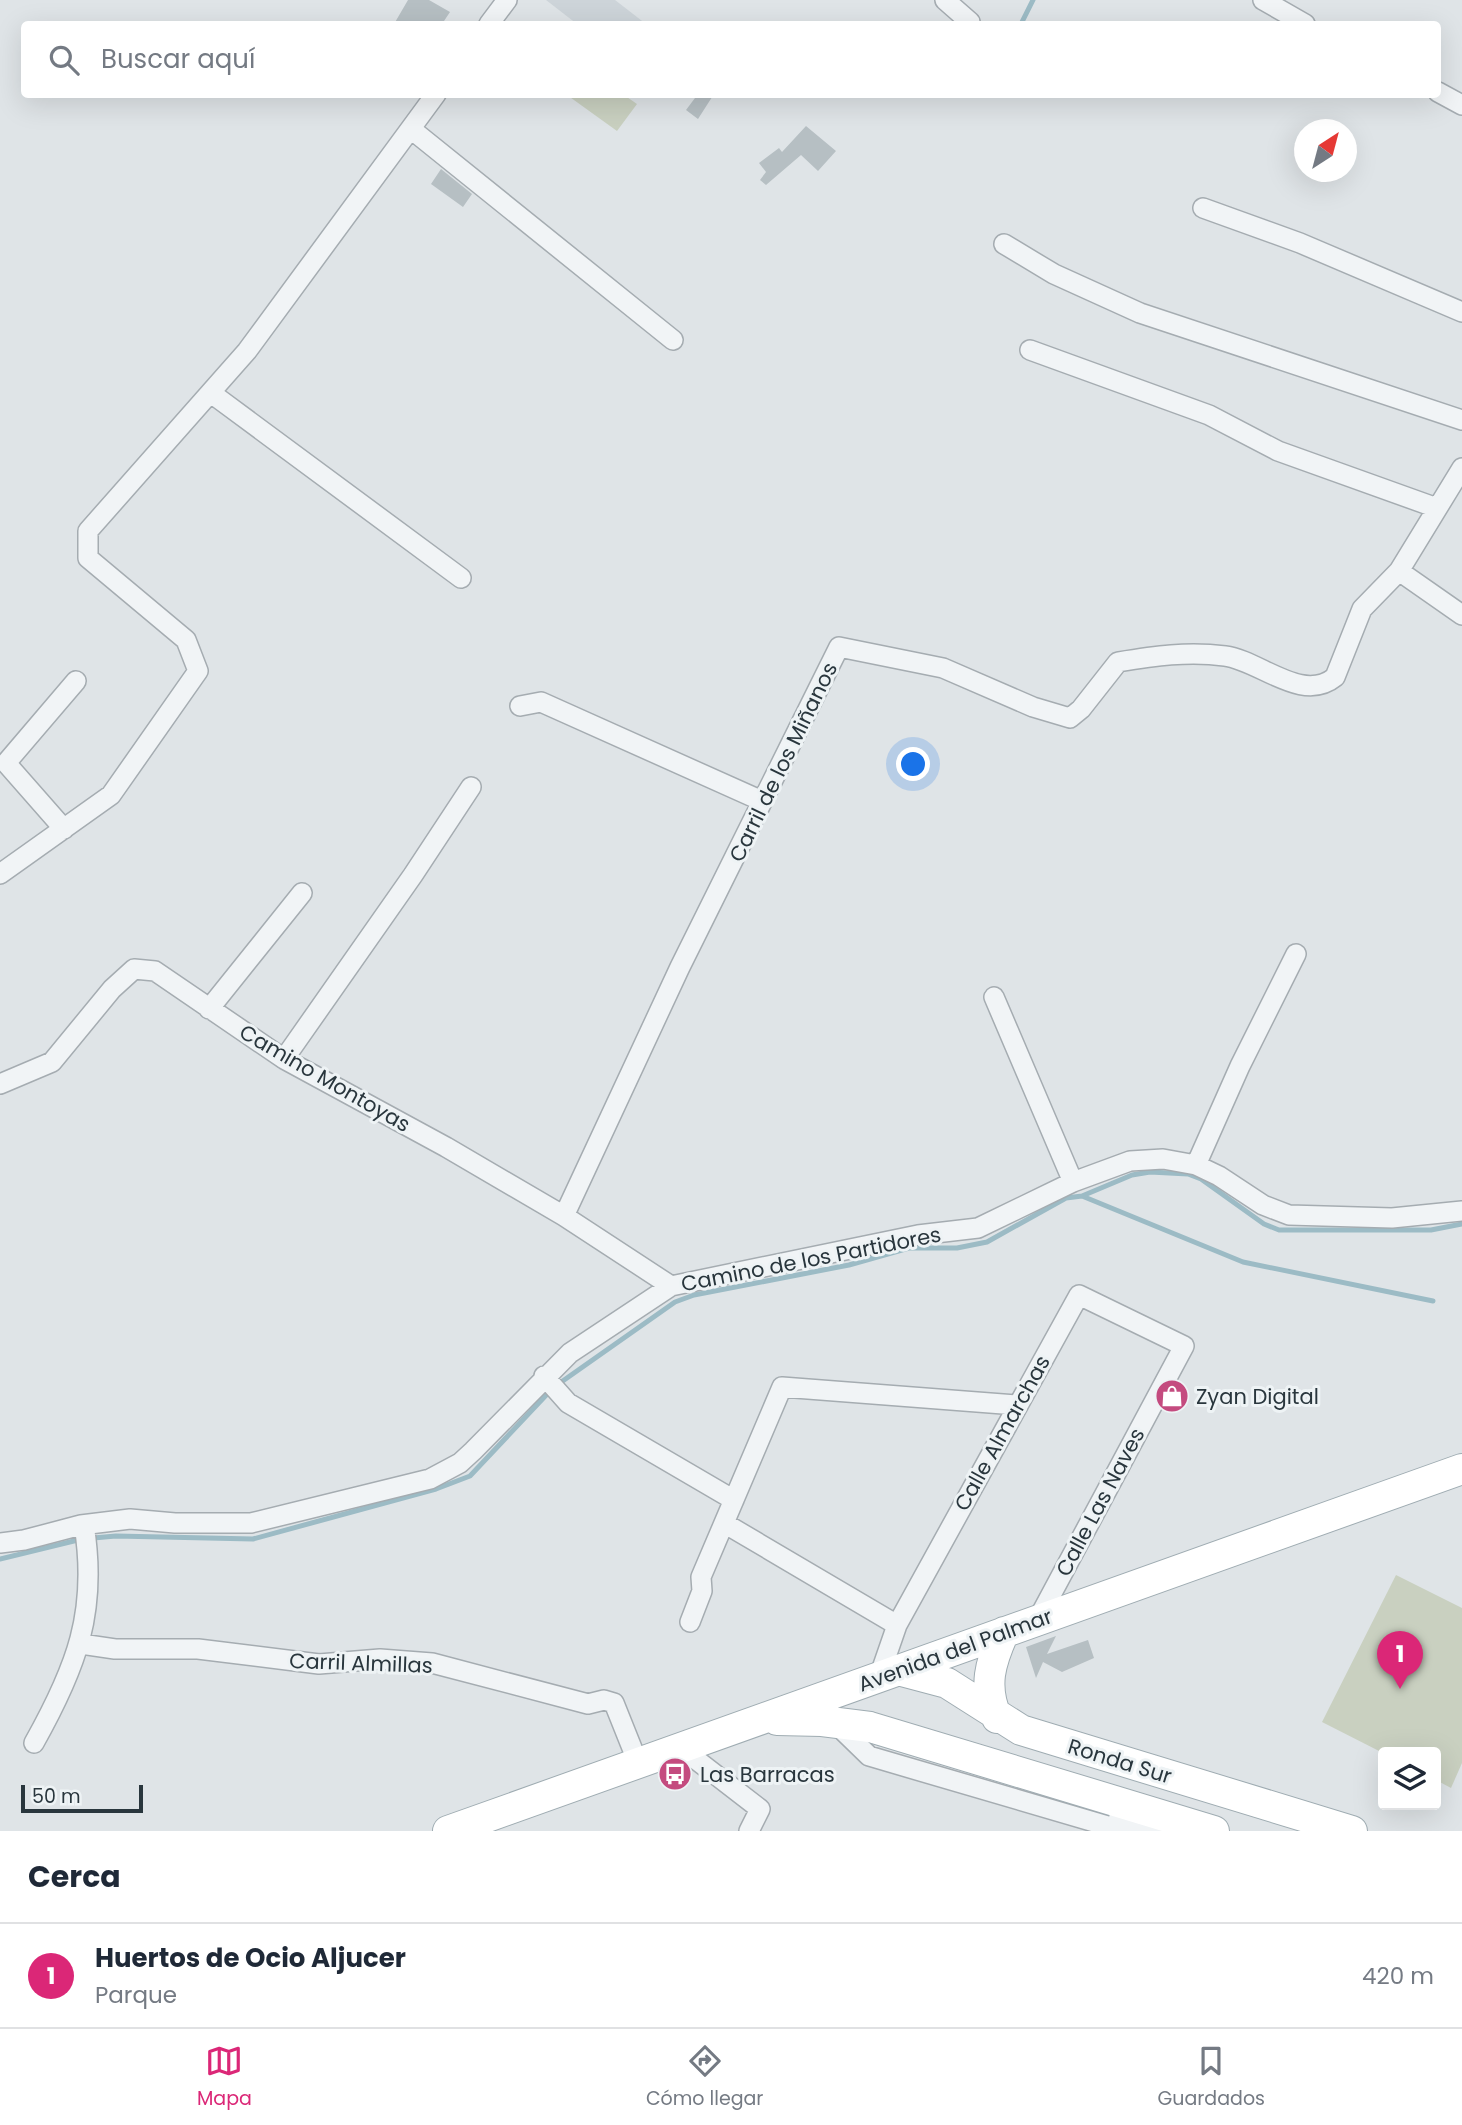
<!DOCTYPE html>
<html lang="es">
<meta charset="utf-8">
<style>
body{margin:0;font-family:Poppins,sans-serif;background:#f6f6f7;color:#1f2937}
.controls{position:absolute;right:21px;bottom:21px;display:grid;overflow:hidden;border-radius:7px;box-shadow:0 7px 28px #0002}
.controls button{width:63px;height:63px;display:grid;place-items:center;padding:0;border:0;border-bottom:2px solid #e0e1e3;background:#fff;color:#1f2937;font:35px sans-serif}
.compass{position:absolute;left:1294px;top:119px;width:63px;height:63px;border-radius:50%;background:#fff;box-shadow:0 7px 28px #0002;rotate:36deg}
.scale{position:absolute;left:21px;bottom:18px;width:122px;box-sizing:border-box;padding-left:7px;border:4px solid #29363d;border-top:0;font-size:19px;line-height:24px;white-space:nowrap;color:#29363d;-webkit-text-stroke:5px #eef3f5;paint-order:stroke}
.you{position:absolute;left:914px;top:765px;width:24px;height:24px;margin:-18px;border:5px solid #fff;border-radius:50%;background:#1a73e8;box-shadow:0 0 0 10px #1a73e833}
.badge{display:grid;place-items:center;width:46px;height:46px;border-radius:50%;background:#db2777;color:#fff;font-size:23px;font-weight:700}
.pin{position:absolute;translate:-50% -58px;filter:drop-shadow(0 2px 4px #0008)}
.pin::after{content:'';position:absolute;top:37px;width:24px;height:21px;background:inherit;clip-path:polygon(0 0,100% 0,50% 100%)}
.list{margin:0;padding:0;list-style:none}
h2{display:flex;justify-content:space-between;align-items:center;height:91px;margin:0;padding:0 28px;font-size:30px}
h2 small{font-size:23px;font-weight:400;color:#747a83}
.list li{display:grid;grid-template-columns:46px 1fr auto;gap:21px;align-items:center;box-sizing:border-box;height:105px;padding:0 28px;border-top:2px solid #e0e1e3}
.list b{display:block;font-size:26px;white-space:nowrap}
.list p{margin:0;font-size:23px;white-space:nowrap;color:#747a83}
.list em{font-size:23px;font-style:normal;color:#747a83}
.icon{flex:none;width:38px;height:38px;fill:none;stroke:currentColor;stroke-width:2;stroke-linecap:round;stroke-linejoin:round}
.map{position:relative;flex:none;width:1462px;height:1831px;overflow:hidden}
.search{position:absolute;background:#fff;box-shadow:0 7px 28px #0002;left:21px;right:21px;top:21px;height:77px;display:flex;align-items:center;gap:18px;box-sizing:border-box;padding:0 24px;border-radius:7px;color:#747a83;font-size:26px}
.sheet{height:196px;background:#fff}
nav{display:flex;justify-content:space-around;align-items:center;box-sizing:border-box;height:98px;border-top:2px solid #e0e1e3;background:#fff;font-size:19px;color:#747a83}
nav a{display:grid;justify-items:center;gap:4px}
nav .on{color:#db2777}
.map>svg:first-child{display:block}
.built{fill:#cdd4d9}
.green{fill:#c9d0c0}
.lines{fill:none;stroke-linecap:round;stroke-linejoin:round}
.stream{stroke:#9cbbc5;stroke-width:5}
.building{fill:#b6bfc3}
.street-casing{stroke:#a5acb1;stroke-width:22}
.primary-casing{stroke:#9facb2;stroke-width:32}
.street{stroke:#f1f4f6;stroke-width:19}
.primary{stroke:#fff;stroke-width:30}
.labels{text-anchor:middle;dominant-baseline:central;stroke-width:6;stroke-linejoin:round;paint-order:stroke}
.street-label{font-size:21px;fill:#29363d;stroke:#eef3f5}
.poi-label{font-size:21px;fill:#29363d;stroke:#eef3f5;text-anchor:start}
</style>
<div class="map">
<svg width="1462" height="1831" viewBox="0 0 1462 1831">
<rect width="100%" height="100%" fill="#dfe4e7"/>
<path class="built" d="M546 0H615L646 24H577Z"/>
<path class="green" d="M567 95H624L637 104 617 131Z
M1396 1575 1462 1608V1763L1451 1788 1436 1780V1752L1383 1753 1322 1722Z"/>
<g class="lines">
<path class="stream" d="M1021 24 1033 0
M1082 1196 1243 1262 1433 1301
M557 1385 675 1302 694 1295 849 1265 909 1248H957L987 1242 1066 1198 1082 1196 1132 1175 1150 1172 1188 1174 1201 1179 1264 1224 1279 1230H1431L1462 1224
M0 1559 82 1539 116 1536 253 1539 436 1489 470 1476 550 1391"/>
</g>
<path class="building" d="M408 0H429L450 12 442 24H394Z
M698 94H714L698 119 686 110Z
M806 126 836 151 818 171 801 155 766 185 760 180 766 172 759 163 779 148 782 152Z
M441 169 472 194 463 207 431 184Z
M1056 1636 1047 1654 1088 1640 1094 1658 1062 1672 1043 1662 1036 1678 1026 1647Z"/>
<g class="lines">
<defs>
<path id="street" d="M945 0 970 22
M1263 0 1305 24
M489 24 507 0
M1438 92 1462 105
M411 129 673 340
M1203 208 1300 243 1462 312
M1004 244 1054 274 1140 313 1462 420
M1030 350 1209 415 1278 451 1437 508
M211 393 461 578
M1399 571 1462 615
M520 706 541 702 762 801
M64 829 6 763 76 681
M0 874 111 795 198 671 186 640 88 558V531L247 351 436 94
M994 997 1073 1182
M209 1009 302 893
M284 1059 413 875 471 787
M0 1084 52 1062 112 989 134 969 155 971 284 1059 446 1147 564 1216 671 1286
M1196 1165 1240 1066 1296 954
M564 1216 680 967 839 647 943 668 1033 707 1070 718 1081 709 1118 662C1154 656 1188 651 1225 656 1259 660 1302 704 1335 677L1362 609 1399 571 1462 468
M544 1376 568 1403 734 1500
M724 1523 897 1625
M0 1543 24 1540 81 1525 130 1519 175 1523H251L430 1479 460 1463 473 1451 570 1353 671 1286 918 1235 978 1228 1073 1182 1130 1161 1163 1159 1196 1165 1219 1176 1263 1205 1289 1215 1392 1218 1462 1211
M690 1622 702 1591 701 1577 782 1387 1016 1405
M81 1644 115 1649H198L319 1664 380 1659 432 1663 588 1704 604 1700 614 1703 638 1763
M879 1677 897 1625 1079 1295 1184 1346 1037 1621
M834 1722 869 1756 1125 1831
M34 1743C76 1668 98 1612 84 1525
M681 1748 760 1809 749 1831
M1119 1816 1158 1831"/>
<path id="primary" d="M898 1670 947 1683 1021 1730 1352 1831
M997 1718C983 1686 990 1663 1004 1632
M777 1720 822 1721 870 1727 1214 1831
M448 1831 1462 1469"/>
</defs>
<use href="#street" class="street-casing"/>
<use href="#primary" class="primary-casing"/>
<use href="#street" class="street"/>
<use href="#primary" class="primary"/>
</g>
<defs>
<symbol id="shop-disc" viewBox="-11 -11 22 22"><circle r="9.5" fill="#c44b7f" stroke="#eef3f5"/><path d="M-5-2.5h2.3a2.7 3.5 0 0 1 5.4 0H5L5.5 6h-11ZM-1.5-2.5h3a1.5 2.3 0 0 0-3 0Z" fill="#fff"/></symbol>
<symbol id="bus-disc" viewBox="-11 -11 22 22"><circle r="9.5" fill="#c44b7f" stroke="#eef3f5"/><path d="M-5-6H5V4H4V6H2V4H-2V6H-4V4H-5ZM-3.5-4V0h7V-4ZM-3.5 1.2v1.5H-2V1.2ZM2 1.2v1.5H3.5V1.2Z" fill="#fff"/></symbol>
</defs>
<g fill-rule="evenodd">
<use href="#shop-disc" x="1153" y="1377" width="38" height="38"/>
<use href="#bus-disc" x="656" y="1755" width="38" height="38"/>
</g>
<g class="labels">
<g class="street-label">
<text transform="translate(783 762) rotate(-64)">Carril de los Miñanos</text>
<text transform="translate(325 1078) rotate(30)">Camino Montoyas</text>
<text transform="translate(811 1259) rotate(-11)">Camino de los Partidores</text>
<text transform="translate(1002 1433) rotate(-61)">Calle Almarchas</text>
<text transform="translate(1100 1502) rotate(-62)">Calle Las Naves</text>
<text transform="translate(955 1650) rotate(-20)">Avenida del Palmar</text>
<text transform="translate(361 1663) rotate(2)">Carril Almillas</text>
<text transform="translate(1120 1761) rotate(17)">Ronda Sur</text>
</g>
<g class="poi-label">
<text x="1196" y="1396">Zyan Digital</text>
<text x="700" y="1774">Las Barracas</text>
</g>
</g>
</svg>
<div class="controls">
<button><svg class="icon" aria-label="layers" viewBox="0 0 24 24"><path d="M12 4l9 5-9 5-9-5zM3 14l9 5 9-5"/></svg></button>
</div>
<svg class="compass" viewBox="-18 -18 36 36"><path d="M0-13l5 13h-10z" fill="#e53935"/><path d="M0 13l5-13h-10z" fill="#747a83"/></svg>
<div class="scale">50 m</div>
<div class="you"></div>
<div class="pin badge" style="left:1400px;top:1689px">1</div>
<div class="search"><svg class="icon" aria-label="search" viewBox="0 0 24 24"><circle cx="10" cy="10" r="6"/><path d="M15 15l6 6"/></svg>Buscar aquí</div>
</div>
<section class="sheet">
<h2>Cerca<small></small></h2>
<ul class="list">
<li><span class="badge">1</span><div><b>Huertos de Ocio Aljucer</b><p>Parque</p></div><em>420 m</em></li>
</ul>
</section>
<nav>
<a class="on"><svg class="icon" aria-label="map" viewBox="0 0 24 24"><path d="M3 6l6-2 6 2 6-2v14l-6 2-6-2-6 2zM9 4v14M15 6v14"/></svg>Mapa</a>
<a><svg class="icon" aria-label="directions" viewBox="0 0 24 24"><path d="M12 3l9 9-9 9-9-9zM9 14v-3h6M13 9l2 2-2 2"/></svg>Cómo llegar</a>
<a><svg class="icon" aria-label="saved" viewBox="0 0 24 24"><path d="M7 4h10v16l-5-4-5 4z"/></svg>Guardados</a>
</nav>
